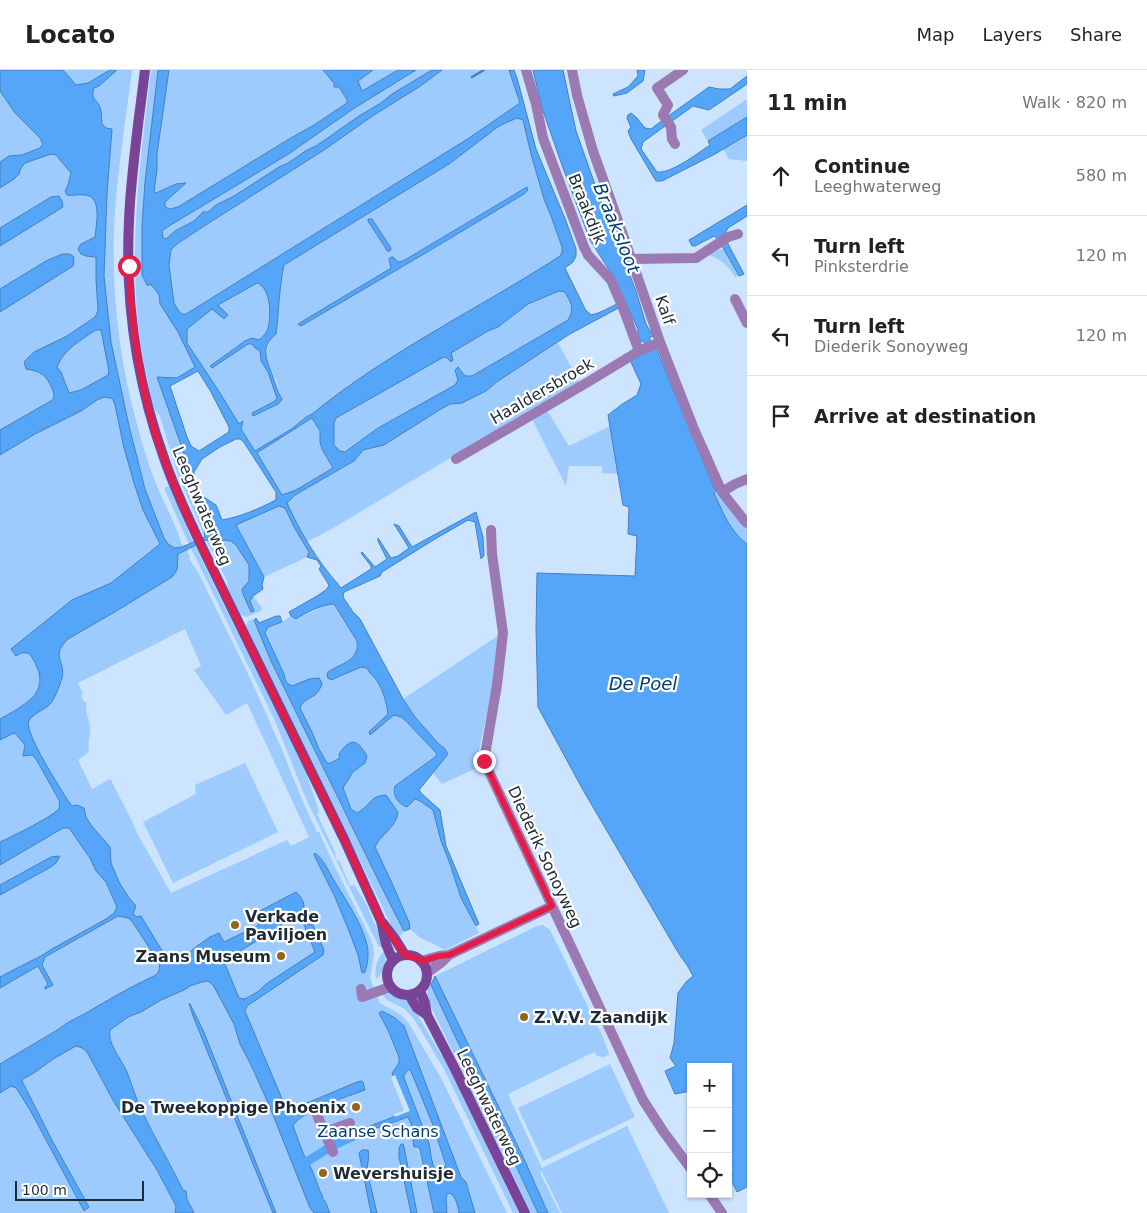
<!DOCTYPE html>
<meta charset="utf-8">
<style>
body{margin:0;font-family:"DejaVu Sans",sans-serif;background:#f6f6f6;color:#222}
.controls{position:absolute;right:15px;bottom:15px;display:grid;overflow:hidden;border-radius:0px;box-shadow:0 1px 4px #0004}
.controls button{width:45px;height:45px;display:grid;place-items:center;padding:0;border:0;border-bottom:1px solid #e0e0e0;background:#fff;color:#222;font:25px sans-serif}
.scale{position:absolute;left:15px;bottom:12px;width:129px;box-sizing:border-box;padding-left:5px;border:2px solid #1e2a36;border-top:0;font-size:14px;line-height:18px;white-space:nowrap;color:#1e2a36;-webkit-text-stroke:4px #fff;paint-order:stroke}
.stop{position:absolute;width:15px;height:15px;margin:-11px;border:4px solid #e11d48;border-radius:50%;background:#fff}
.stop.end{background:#e11d48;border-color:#fff;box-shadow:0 1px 5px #0008}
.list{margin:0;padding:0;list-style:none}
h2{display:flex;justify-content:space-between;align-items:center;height:65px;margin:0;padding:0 20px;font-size:21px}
h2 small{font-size:16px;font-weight:400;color:#767676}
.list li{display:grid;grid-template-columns:32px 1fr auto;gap:15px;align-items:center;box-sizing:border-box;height:80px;padding:0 20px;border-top:1px solid #e0e0e0}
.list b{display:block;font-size:19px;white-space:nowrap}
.list p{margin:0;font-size:16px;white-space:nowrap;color:#767676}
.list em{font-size:16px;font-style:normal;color:#767676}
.icon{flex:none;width:28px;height:28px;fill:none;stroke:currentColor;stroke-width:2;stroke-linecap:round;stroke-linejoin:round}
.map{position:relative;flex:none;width:747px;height:1143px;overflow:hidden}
header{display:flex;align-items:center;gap:30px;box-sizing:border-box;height:70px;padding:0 25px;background:#fff;border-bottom:1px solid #e0e0e0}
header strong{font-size:24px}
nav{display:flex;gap:28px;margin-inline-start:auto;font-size:18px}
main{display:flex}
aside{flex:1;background:#fff}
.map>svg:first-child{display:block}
.green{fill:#9dcbfe;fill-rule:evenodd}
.water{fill:#55a5f8;stroke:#4480be;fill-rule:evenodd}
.pier{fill:#cce4fe}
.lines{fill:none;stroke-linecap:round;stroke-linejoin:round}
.stream{stroke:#4480be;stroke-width:2.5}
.canal{stroke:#55a5f8;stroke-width:9}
.street{stroke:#9b79b2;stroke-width:10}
.secondary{stroke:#794498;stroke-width:10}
.route{stroke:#e11d48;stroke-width:6}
.poi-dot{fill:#966417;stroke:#fff;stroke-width:2}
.labels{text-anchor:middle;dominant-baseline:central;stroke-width:4.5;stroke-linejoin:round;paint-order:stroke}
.street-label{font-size:16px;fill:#1e2a36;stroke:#fff}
.poi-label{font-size:16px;font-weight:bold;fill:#1e2a36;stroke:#fff;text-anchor:start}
.park-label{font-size:16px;fill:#003d71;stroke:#fff}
.water-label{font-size:18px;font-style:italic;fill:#003d71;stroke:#fff}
</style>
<header>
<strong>Locato</strong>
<nav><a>Map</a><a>Layers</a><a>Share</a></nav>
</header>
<main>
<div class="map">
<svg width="747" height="1143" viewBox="0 0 747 1143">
<rect width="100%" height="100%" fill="#cce4fe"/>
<path class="green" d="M0 0H132C126 46 119 93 115 140 110 213 118 287 138 358 143 377 149 397 157 416 165 436 176 454 182 475H185L190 487 189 489 198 502C223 554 250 605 272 657 288 692 300 728 317 762H319L336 799 369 865 373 875 374 885 370 908 380 933 400 944 408 952 441 1008 507 1143H194L187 1129V1124L183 1120 172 1097 141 1038 127 1003 118 984 113 977 111 969 109 964 110 960 128 947 141 942 154 933 77 976 87 982 114 1032 157 1100 180 1143H0ZM185 559 201 596 194 600 226 645 247 633 309 767 291 776 287 770 171 823 137 763 133 753 111 710 110 709 92 719 78 690 89 682C87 673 91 665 90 657 89 647 84 641 87 632H84L81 625 83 624 78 613ZM223 906 311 1140 269 1035 251 995 240 974 234 954 213 915 208 911ZM22 1011 53 1072 89 1137 84 1141 30 1040 16 1018Z
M151 0H158L155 21V31L142 156V205L147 215H151L154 217 159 225 160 234 178 262 195 297 177 308 158 307V312L162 320 186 389 188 404 195 428 208 447V453L206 456 205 467 177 403 160 346C159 344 156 343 155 340 151 334 149 315 147 307 124 204 139 103 151 0Z
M169 0H323C332 9 343 20 347 33L314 55 289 69 178 137 170 139 165 137V132L176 114 156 124 154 122 157 99V84Z
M373 0H398L361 21 358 11Z
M416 0H432L392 24 381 33 329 66 316 76 307 80 288 93 279 97 234 126 216 135 208 142H203L194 151 175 161 166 169 163 168 162 161 169 156 287 85 353 39Z
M442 0H509L520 33 469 68 186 244H183L178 240 174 233 169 195 171 180 177 174 201 158 324 80 374 45 419 17Z
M747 29V47L708 71 701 60Z
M517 48 523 49 531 84 544 129 551 146 562 177V182L560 186C478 239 388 282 312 344L306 347 293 358 256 382 241 359 242 352 239 354 220 323 187 273V258C208 241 231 224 257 213 265 216 267 223 268 232 269 243 272 266 257 270 252 271 247 270 242 273 231 280 221 288 210 296L248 273 252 274 255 278 260 281 261 291 268 302 277 328 275 331 252 343 278 334 280 326 276 309 274 307 267 292 266 284 270 269 277 257V249L279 242 280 221 284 195 449 94 499 56ZM522 120 524 124 394 202 344 230 301 255H299V254L391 197 389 191 393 187 398 192 402 191Z
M747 65V91L729 89 723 79Z
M723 179 738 206 735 207C728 195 719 187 705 184Z
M559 221 565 222C571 233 575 238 568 250L472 306H465L458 298V310L455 315 378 358 345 382 340 381 334 374V353L336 348 442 288 446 287 450 292 451 283 488 261 498 257 528 234Z
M558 273 580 313 447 390 335 457 307 472 299 459 287 433 295 425 354 391 363 380 384 375 441 339 450 334 462 333 486 321 498 311Z
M547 340 569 376 610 356 618 404 602 403V396H569L566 416 532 349Z
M312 348 320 361V372L333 398 296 420 282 426 257 384Z
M169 416 193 472 306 702 319 742 317 744 336 784 335 785 337 791 339 790 350 816 354 815 367 835 384 877H379L306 729 275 651 189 474 164 418Z
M716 421 747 457V474L737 466 733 459 714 423Z
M279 436 285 438 294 457 309 482 307 487 264 507 236 454Z
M206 470 215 472 225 470 231 471 236 475 249 495V511L245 514 250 531 253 526 262 538 261 541 246 547 241 545 228 519 227 511Z
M329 534H333L357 571C360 591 341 593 328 602L327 605 328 608 331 609 361 597 367 598C369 603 372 605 375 608 382 617 387 633 388 644L369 662 370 664 381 656 394 645 401 647 406 651 437 685 407 708 395 716C396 724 396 732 404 736L415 729 420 731 433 740 441 771 449 791 461 828 479 863 445 880 436 875 420 868 410 859 409 852 391 811 375 777 378 770 383 766 371 729 362 740 357 743C346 736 348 729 343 718 348 707 356 700 364 693L340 688 327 693 319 679 312 662 300 638 302 633 319 622 309 609 292 616C286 613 285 610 284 604L265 563 268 557 282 552 291 546 296 549Z
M253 549 340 734 348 749 351 747 349 750 404 861 398 869 246 556 248 551Z
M499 565 492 618 479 681 481 696 442 714 433 703 448 684C444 676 436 671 431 665 420 654 411 642 403 629Z
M245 693 278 762 173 813 143 752 196 724 195 715Z
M543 855 550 860 602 965 608 981 609 985 604 987 597 986 594 982 508 1024 542 1098 627 1056 669 1143H562L541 1100V1105L560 1143H548L524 1089 435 906 537 856Z
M383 882 385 883C386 893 385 902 376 909 374 901 377 888 383 882Z
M431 915 521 1108 538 1143H531L434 943 427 927 428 918Z
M381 923C395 922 406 928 414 939L448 996 519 1143H513L444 999 414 949 405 939 387 930Z
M610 994 635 1047 543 1091 518 1038Z"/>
<path class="water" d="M0 0H63L76 15 88 13 110 0H117L99 16 94 18C90 30 97 29 100 37 102 42 101 49 102 54L106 58 112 59 107 124 104 206 111 272 129 356 145 419 164 468 169 475 175 478 182 477 205 467 204 463 208 453V447L195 428 188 404 186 389 157 307 177 308 195 297 178 262 160 234 159 225 154 218 151 215H147L142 205V156L145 112 158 0H169L157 84V99L154 122 156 123 176 114 186 113 165 132V137L170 139 178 137 289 69 314 55 347 33V30L339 17H334V13L323 0H373L358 11 362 21 398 0H416L353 39 287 85 169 156 162 161 163 168 166 169 175 161 194 151 203 142H208L216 135 234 126 279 97 288 93 307 80 316 76 359 46 381 33 392 24 432 0H442L419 17 374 45 324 80 201 158 177 174 171 180 169 195 174 233 178 240 182 244H186L469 68 520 33 509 0H514L517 8 536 79 566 151 576 179V186L573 192 565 198 585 239 591 245C601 243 610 237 619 233L615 209 590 170 563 98 542 38 533 0H563L576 61 603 137 636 221 646 254 653 266 649 268 656 278 714 417 716 421 714 423C723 441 730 462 747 474V1117L737 1122 730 1108 733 1105 728 1098V997H691V1021L675 1024 665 1001 676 996 670 988 674 973 678 923 686 912 693 906 687 895 679 884 583 720 538 637 536 558 537 503 635 506 637 466 628 464 629 437 623 435 608 345 621 335 637 325 641 314 630 290 645 274 643 271 640 272 638 268V259L626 234 624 235 570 264 498 311 486 321 462 333 450 334 441 339 384 375 363 380 354 391 295 425 287 433C297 455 308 475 322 494 328 503 335 510 341 518L371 499V496L361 483 362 482 375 497 387 489 378 471V468L391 488 398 486 409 478 394 454 399 456 412 477 476 442 483 467 484 486 481 489 475 452 468 450 435 469 382 502 380 506 344 522 343 527 353 542 360 549 403 629 415 647 437 672 445 679 448 684 419 720 422 724 440 740 446 776 479 854 476 856 461 828 449 791 441 771 433 740 420 731 415 729 407 737C398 734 392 725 395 716L435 687 437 684 406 651 401 647 394 645 370 665 369 662 388 644C387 633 382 617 375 608 372 605 369 603 367 598L361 597 331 610 328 608 327 605 328 602C341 593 360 591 357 571L334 534C323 534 305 543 296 549L291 546 289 542 317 526 327 519 329 515 319 499 321 496 317 490 307 487 309 482 294 457 285 438 279 436 236 455 264 507 262 515 263 519 253 526 250 531 254 541 251 542 243 524 242 519 249 511V495L236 475 231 471 225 470 215 472 206 470 178 484 177 500 172 507 113 543 68 569C50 586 66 591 62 608 60 614 54 632 49 635 43 641 33 643 29 651 23 661 62 721 69 732L72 736 77 735 84 738 86 747 91 755 110 777 111 793 119 812 129 828 136 836 133 844 137 847 141 846 167 889 174 891 182 889 197 876 210 867 219 863 224 872 259 855 254 844 296 822C302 827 306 835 303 842L282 854 277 860 261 867 255 872 230 887 225 894 239 928 245 929 259 921 266 914 315 882 304 855 308 854 313 855 324 880 323 885 247 936 245 941 285 1036 291 1038H295L357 1012 361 1011 363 1012 365 1020C347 1027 302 1040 293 1056L303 1083 312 1100 320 1121 322 1125 323 1129C327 1132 327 1138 330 1143H314L310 1138 269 1035 251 995 240 974 234 954 213 915 208 911 202 912 190 916 184 920 161 930 141 942 128 947 110 960C107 973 122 990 127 1002 132 1015 136 1029 142 1041 155 1068 170 1093 183 1120L186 1121 187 1129 194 1143H175L176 1136 157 1100 114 1032 87 982 82 978 76 976 53 989 34 1003 23 1009 22 1011 53 1072 89 1137 84 1141 30 1040 16 1018 11 1016 0 1023V994L59 959C67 952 77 948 86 943 108 930 130 917 154 906 160 902 160 898 159 891L156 889 145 871 131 850 128 848 118 846 45 887 42 895 53 915 45 919V917L48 914 38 896 0 918V907L19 897 41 886 52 879 106 849 114 843 117 837 106 812 96 801 90 788 69 758H63L0 795V772C9 768 58 744 59 738 60 736 59 731 59 730L36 689 32 685 23 686 25 675 15 663 12 664 0 670V649C30 632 55 620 29 583H21L16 586 11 579 72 530 111 513 160 474 143 440 134 413 124 378 115 335 113 330 111 328 104 327 97 330 81 341 35 364 0 385V360L49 332C52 330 54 329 54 326 54 320 47 307 42 304 37 301 32 300 26 299L24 292 34 282 67 266 95 247 98 241 96 209V188L95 187 86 186 81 184 78 179 81 174 95 167C96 155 103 125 84 125 78 124 73 126 67 125L65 121 68 115 71 103 56 85 51 84 25 93 21 98 19 104 14 109 0 118V92L9 86 22 85 40 78 43 74 40 68 15 43 0 21ZM517 48 523 50 531 84 544 129 551 146 562 177V182L560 186C478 239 388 282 312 344L306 347 293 358 255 381 241 359 243 351 239 354 220 323 187 273V259L212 239 224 249 228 245 218 235 257 213C271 217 272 249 267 261 265 265 262 267 259 270L252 268 245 271 210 296 212 298 248 274H252L255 278 260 281 261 291 268 302 277 328 275 331 252 343 253 346 278 334 281 331 282 329C277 322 276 314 273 307 267 291 259 277 276 264 279 241 279 218 284 195L449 94 499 56ZM559 221 565 222C571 233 575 238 568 250L472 306H465L458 297 455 300 458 310 455 315 378 358 345 382 340 381 334 375V353L336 348 442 288 446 287 451 292 453 290 451 283 488 261 498 257 528 234ZM96 260H101L109 301 108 305 81 320 69 323 61 302 57 297C63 280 82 269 96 260ZM198 301 211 322 229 357V362L199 381 191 376 187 367 170 316ZM312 348 320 361V372L322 379 333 398 296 420 282 425 257 383ZM236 369H240L243 371 276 422V430C258 439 240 447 222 450L216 435 199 424 195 412 194 402 202 389 220 377Z
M637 0H645L643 11 627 23 614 26 613 24 628 17 638 6Z
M747 6V14L709 40 693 36 671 52 667 47 709 17 719 19H730Z
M631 43 637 48 645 58 651 59 664 49 668 54 643 72 641 79 657 102C671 104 698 83 710 75L708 71 747 47V65L715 84 662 111H656L631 69 628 61 631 57 627 48 628 45Z
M527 117 528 120 524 124 429 181 301 256 299 255 298 254 391 198 389 189 391 187H393L398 192 403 191Z
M59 126 62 131 63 137 0 176V158L51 127Z
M747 135V146L728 158 724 165 727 172 744 204 739 206 718 169 714 166 695 176H692L689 170Z
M368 149H372L391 178 390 181H387L385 177 368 151Z
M62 184H70L74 187 73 196 0 242V219L46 191Z
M276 546H280L282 552 268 557 265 563 284 604C285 610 286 613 292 616L309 609 319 608 322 613C318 630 304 626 300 638L312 662 319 679 327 693H330L340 688 339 684C351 667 357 669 367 686L365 693 353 702 343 718 351 739 357 743C370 736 369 726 386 725L398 742C397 757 380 765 375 777L391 811 409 852 410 859 404 861 388 830 271 591 254 550 256 548 259 553Z
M315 783C324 789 329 803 335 812 346 831 362 853 367 875 369 884 368 893 365 902L362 903 358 885 349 861 335 827 314 785Z
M60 786 56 793 51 797 0 825V815L51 787Z
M435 906 524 1089 548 1143H538L431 915Z
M189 933 190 934 203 960 276 1143H273L193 946Z
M382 941 395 948 404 956 459 1102 461 1107 466 1112 475 1143H459C458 1136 456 1127 450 1123L447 1124 446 1129 447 1143H434L420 1079 419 1077H414L413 1070 416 1069 417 1067 408 1047 368 1061 364 1065 349 1071 347 1065 406 1042 407 1041 392 1003C396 998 400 994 399 987L388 960 379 943ZM410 999 433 1055 446 1095 442 1101 439 1104C431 1097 431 1083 429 1073L404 1008V1005L408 1000Z
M401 1074H403L404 1077 417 1143H411L399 1087V1078Z
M362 1080H368C370 1088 367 1093 367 1101L377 1143H371L359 1083Z"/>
<path class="pier" d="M395 1005 410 1041 395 1047 394 1044 404 1041 391 1007Z"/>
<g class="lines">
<path class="stream" d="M472 7 484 0"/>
<path class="canal" d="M308 1091 332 1076 358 1064"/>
<path class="street" d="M526 0 536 34 543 68 584 177 588 185 611 210 623 238 639 281
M572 0 577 25 593 81 623 165 660 272 694 359 722 422 744 450 747 453
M675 74 672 69 671 57 663 45 668 35 657 18 683 0
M631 189 696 188 728 167 738 164
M735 229 747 253
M456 389 588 312 639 281 660 272
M722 422 735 414 747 409
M491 460 492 484 503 563 497 615 484 691 643 1030 663 1061 691 1099
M421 891 439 886 449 885
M427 903 442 892 449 885 552 836
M361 919 362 927 387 918H391
M315 1040 333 1082
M325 1062 350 1053
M709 1124 722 1143"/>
<path class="secondary" d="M145 0C139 49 131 101 129 150 125 231 137 313 164 388 174 418 188 447 201 475L344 769 381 851 386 874 393 891
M383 853 395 869 405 885
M387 905a20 20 0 1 1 40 0a20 20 0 1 1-40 0Z
M420 921 425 933 427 945 455 999 525 1143
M409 925 417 938 427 945"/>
</g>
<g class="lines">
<path class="route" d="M129 196C132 262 141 329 165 391 176 420 188 448 201 475L344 769 381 851 394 869 405 885 416 888 422 891 439 886 449 885 552 836 484 691"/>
</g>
<g class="poi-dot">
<circle cx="235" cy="855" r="5"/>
<circle cx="281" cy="886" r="5"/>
<circle cx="524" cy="947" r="5"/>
<circle cx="356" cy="1037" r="5"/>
<circle cx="323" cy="1103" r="5"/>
</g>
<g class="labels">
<g class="street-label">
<text transform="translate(587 139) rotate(68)">Braakdijk</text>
<text transform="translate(665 240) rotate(71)">Kalf</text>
<text transform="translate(542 321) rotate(-30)">Haaldersbroek</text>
<text transform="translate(202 436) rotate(67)">Leeghwaterweg</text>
<text transform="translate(545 787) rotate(65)">Diederik Sonoyweg</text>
<text transform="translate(489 1037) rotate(64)">Leeghwaterweg</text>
</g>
<g class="poi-label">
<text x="245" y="846">Verkade<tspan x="245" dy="18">Paviljoen</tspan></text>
<text x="271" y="886" text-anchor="end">Zaans Museum</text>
<text x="534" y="947">Z.V.V. Zaandijk</text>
<text x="346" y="1037" text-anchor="end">De Tweekoppige Phoenix</text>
<text x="333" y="1103">Wevershuisje</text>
</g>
<g class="park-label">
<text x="378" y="1061">Zaanse Schans</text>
</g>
<g class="water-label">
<text transform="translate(617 158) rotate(68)">Braaksloot</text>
<text x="643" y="613">De Poel</text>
</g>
</g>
</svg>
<div class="controls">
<button>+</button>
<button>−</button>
<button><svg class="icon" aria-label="locate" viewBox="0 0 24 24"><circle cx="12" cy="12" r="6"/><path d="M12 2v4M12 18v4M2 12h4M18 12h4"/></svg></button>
</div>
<div class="scale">100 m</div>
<div class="stop" style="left:129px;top:196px"></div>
<div class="stop end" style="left:484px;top:691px"></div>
</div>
<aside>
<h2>11 min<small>Walk · 820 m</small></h2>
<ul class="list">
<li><svg class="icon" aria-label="ahead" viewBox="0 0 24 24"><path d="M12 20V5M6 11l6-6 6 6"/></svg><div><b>Continue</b><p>Leeghwaterweg</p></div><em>580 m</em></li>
<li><svg class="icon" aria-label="left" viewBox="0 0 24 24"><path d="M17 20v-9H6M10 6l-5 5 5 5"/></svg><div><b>Turn left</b><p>Pinksterdrie</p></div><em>120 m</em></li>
<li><svg class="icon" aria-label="left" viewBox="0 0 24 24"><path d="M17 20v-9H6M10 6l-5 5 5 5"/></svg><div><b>Turn left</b><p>Diederik Sonoyweg</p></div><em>120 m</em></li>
<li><svg class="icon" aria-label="arrive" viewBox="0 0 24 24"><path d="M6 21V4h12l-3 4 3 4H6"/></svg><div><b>Arrive at destination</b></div></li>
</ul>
</aside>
</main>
